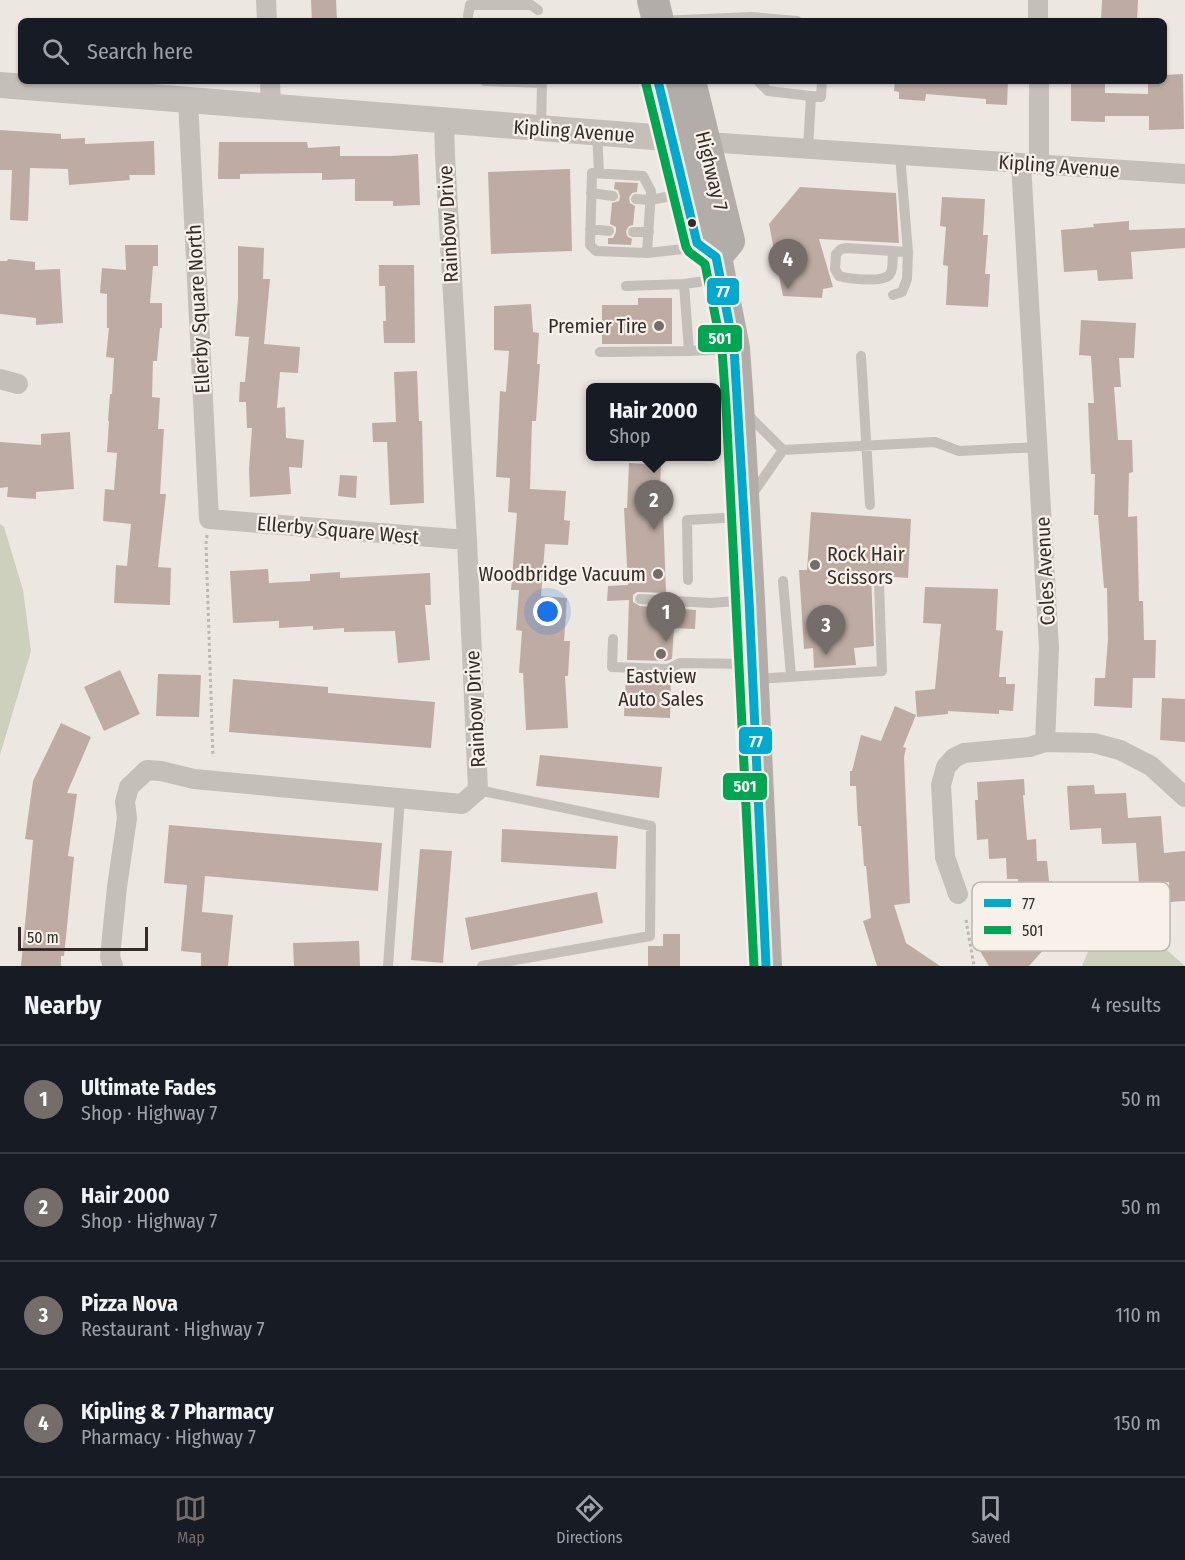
<!DOCTYPE html>
<meta charset="utf-8">
<style>
body{margin:0;font-family:"Fira Sans Condensed",sans-serif;background:#242831;color:#f1f3f6}
.scale{position:absolute;left:18px;bottom:15px;width:130px;box-sizing:border-box;padding-left:6px;border:3px solid #352c29;border-top:0;font-size:16px;line-height:21px;white-space:nowrap;color:#352c29;-webkit-text-stroke:4px #f8f1e9;paint-order:stroke}
.you{position:absolute;left:548px;top:612px;width:21px;height:21px;margin:-15px;border:4px solid #fff;border-radius:50%;background:#1a73e8;box-shadow:0 0 0 9px #1a73e833}
.badge{display:grid;place-items:center;width:39px;height:39px;border-radius:50%;background:#756d69;color:#fff;font-size:20px;font-weight:700}
.pin{position:absolute;translate:-50% -50px;filter:drop-shadow(0 2px 3px #0008)}
.pin::after{content:'';position:absolute;top:32px;width:21px;height:18px;background:inherit;clip-path:polygon(0 0,100% 0,50% 100%)}
.popup{position:absolute;left:586px;top:383px;width:135px;height:78px;box-sizing:border-box;display:grid;place-content:center;border-radius:9px;background:#171b24;filter:drop-shadow(0 2px 4px #0005);font-size:20px;white-space:nowrap;color:#9ea1a6}
.popup b{font-size:22px;color:#f1f3f6}
.popup::after{content:'';position:absolute;left:50%;top:100%;margin-left:-12px;border:12px solid transparent;border-top-color:#171b24}
.list{margin:0;padding:0;list-style:none}
h2{display:flex;justify-content:space-between;align-items:center;height:78px;margin:0;padding:0 24px;font-size:26px}
h2 small{font-size:20px;font-weight:400;color:#9ea1a6}
.list li{display:grid;grid-template-columns:39px 1fr auto;gap:18px;align-items:center;box-sizing:border-box;height:108px;padding:0 24px;border-top:2px solid #363941}
.list b{display:block;font-size:22px;white-space:nowrap}
.list p{margin:0;font-size:20px;white-space:nowrap;color:#9ea1a6}
.list em{font-size:20px;font-style:normal;color:#9ea1a6}
.icon{flex:none;width:33px;height:33px;fill:none;stroke:currentColor;stroke-width:2;stroke-linecap:round;stroke-linejoin:round}
.map{position:relative;flex:none;width:1185px;height:966px;overflow:hidden}
.search{position:absolute;background:#171b24;box-shadow:0 2px 4px #0004;left:18px;right:18px;top:18px;height:66px;display:flex;align-items:center;gap:15px;box-sizing:border-box;padding:0 21px;border-radius:9px;color:#9ea1a6;font-size:22px}
.sheet{height:510px;background:#171b24}
nav{display:flex;justify-content:space-around;align-items:center;box-sizing:border-box;height:84px;border-top:2px solid #363941;background:#171b24;font-size:16px;color:#9ea1a6}
nav a{display:grid;justify-items:center;gap:3px}
nav .on{color:#756d69}
.map>svg:first-child{display:block}
.green{fill:#cdd0bc}
.building{fill:#beaca4}
.lines{fill:none;stroke-linecap:round;stroke-linejoin:round}
.path{stroke:#bdb7b3;stroke-width:3;stroke-dasharray:3 3;stroke-linecap:butt}
.service{stroke:#c5bfba;stroke-width:10}
.minor{stroke:#c5bfba;stroke-width:20}
.tertiary{stroke:#c5bfba;stroke-width:26}
.primary{stroke:#b3ada9;stroke-width:32}
.bus-1-casing{stroke:#f8f1e9;stroke-width:14}
.bus-2-casing{stroke:#f8f1e9;stroke-width:14}
.bus-1{stroke:#00a9ce;stroke-width:9}
.bus-2{stroke:#00a651;stroke-width:9}
.bus-dot{fill:#352c29;stroke:#f8f1e9;stroke-width:2}
.poi-dot{fill:#756d69;stroke:#f8f1e9;stroke-width:2}
.labels{text-anchor:middle;dominant-baseline:central;stroke-width:4.5;stroke-linejoin:round;paint-order:stroke}
.street-label{font-size:20px;fill:#352c29;stroke:#f8f1e9}
.poi-label{font-size:20px;fill:#352c29;stroke:#f8f1e9;text-anchor:end}
.key{fill:#f8f1e9;stroke:#beb6af;stroke-width:1.5}
.key-label{font-size:16px;fill:#352c29}
.line-badge{stroke:#f8f1e9;stroke-width:2}
.badge-label{font-size:16px;text-anchor:middle;font-weight:bold;fill:#fff}
</style>
<div class="map">
<svg width="1185" height="966" viewBox="0 0 1185 966">
<rect width="100%" height="100%" fill="#ece7e1"/>
<path class="green" d="M0 524 4 527 23 590 31 651 0 755Z
M1135 927 1150 935 1185 966H1082L1093 939Z"/>
<path class="building" d="M311 0H336L337 21H312Z
M1102 0H1138L1137 21 1101 20Z
M1183 74 1184 129 1149 130V116H1105V122L1071 121V81H1105V93L1148 94V81H1164V75Z
M895 81H1008L1007 105 986 104V99L926 94 925 101 899 99V92L894 91Z
M0 130 61 134V139L85 138V144L154 141 155 175H129L130 180 69 185 68 169 30 168 28 221 10 220 12 170H0Z
M219 142H307L308 148 340 146V156H392L418 154 420 205 393 206V201H355V179L322 180V173L240 174V179H218Z
M570 169 572 251 491 254 488 172Z
M615 182 638 183 637 192 632 193 629 198 630 203 635 206 633 225 629 226 626 231 627 236 632 239 631 245 608 244V238H613L616 232V227L610 224 612 203 619 201 620 196 618 190 614 189Z
M800 187 896 193 899 243 819 239 833 287 823 289 822 298 783 296 769 224Z
M942 197 985 199 983 235H988L985 274H990L988 307 946 305 948 266 943 265 946 227 940 226Z
M1129 221V230L1185 228V248L1131 252 1133 279 1098 281 1097 270 1064 272 1061 230 1094 227 1093 224Z
M125 245H158V266H153L150 303H162V328H160L157 361H153L152 397 160 398 158 429H164L160 494H166L158 567 171 568 170 605 114 603 116 565 127 566 131 524 103 521 105 489 114 490 117 453 107 452 109 421H108L110 394H112L114 358 106 357 109 328H107V294L100 293 102 268 126 270Z
M238 246 264 248 263 279H270L264 344 300 347 298 373 280 372 277 408 285 407 286 438 304 440 302 468 289 467 291 494 250 497 249 469 252 428H247L246 402H239L240 382H245L249 337 235 336 238 298Z
M8 259 35 262V270L60 269 63 323 36 325V318L0 314V261H7Z
M379 265H414L415 343H384L383 321H386L385 286H379Z
M638 298H672V344H602V305H638Z
M531 304 533 332 539 333 537 364H540L536 421H532L530 489 566 491 564 520 570 521 568 545 545 544 541 596 567 598 564 641H570L568 676H565L568 728 526 730 523 673H519L522 631 516 630 519 590H511L517 513 508 512 510 478 496 477 500 391 506 392 509 351 494 350V306Z
M1081 320 1136 323 1134 358H1119L1121 387H1114L1118 440H1132L1133 472 1129 473 1128 517 1137 516 1139 601H1143L1144 640H1156L1155 678H1133L1132 708 1094 706 1095 678H1105L1108 639 1107 588H1104L1098 515H1094L1095 474H1091L1088 403H1094L1091 356 1079 355Z
M417 371 419 421H422L424 503 390 505 387 442H373L372 423 396 422 394 372Z
M70 432 74 489 36 492V499L7 497 8 487 0 488V442L41 445V434Z
M629 463 661 465 659 509H663L666 593 637 592 633 595V602L640 606 696 610 695 629 674 628 672 659 666 661 627 660 629 600 607 601 608 586 628 585 624 508H627Z
M340 475 357 476 356 498 338 496Z
M811 512 911 519 908 578 871 575 874 646 854 648 856 665 814 668 813 648 804 649 799 570H807Z
M268 569 269 583 310 581V574L340 572V578L430 573 431 605H425L430 660 398 663 395 631 344 632V628L313 630V626L279 628V621L233 623 230 571Z
M925 587 998 589 996 630 1003 631 999 677H1006V684H1015L1013 711 999 710V714L948 711V714L917 717 915 691 935 689 941 624 923 623Z
M120 670 140 714 104 731 84 687Z
M158 674 201 675 199 717 156 716Z
M626 675 671 676 670 718 624 716Z
M233 679 328 687V693L435 702 431 748 229 732Z
M1162 698 1185 699V742L1160 740Z
M895 706 916 715 903 747 906 748 904 757 910 903 894 905 906 943 940 966H877L863 921 871 918 866 866H864L861 826H858L856 786H850V771H852L861 735 881 741Z
M61 723 91 737 67 793 77 794 68 856 74 857 64 956H61V966H21L33 840 25 839 33 781Z
M540 755 662 767 659 798 536 786Z
M1024 779 1025 795H1023L1027 840 1036 839 1037 861H1047L1049 881H1052L1054 919 1041 942 1046 947 1029 966H989L977 946 1015 920 1008 916 1019 897 1018 879H1007L1006 858 989 859 988 839 977 840 975 800H978L977 782Z
M1094 785 1095 794 1126 793 1128 818 1161 816 1164 853 1185 851V901L1170 902 1169 882 1139 884 1136 843 1102 844 1101 828 1070 830 1067 786Z
M169 825 382 843 378 891 205 876 202 912 233 915 228 966H201V953L181 951 187 885 164 883Z
M502 829 618 836 616 869 501 862Z
M420 849 452 851 443 963 411 960Z
M597 892 603 923 471 950 465 918Z
M663 934H680V966H648V946H663Z
M359 941 360 966H294L293 943Z"/>
<g class="lines">
<path class="path" d="M207 535 206 544 213 757
M966 920 974 966"/>
<path class="service" d="M468 16 470 5H531L538 10
M751 17 797 21
M659 21 751 17V21
M485 81 542 83
M758 81 768 91 811 96 808 149
M811 96 821 97 822 81
M541 128 542 81
M597 132 599 173
M592 173 643 176 651 191 647 253 596 251 590 245Z
M591 193 613 196
M636 199 650 200 682 194
M590 229 609 231
M633 232H649
M893 251C892 258 894 269 890 274 885 283 849 279 839 276L835 269 836 254 841 249 847 248 908 252 900 155
M647 253 684 249 697 243
M684 284 719 279
M893 295 902 292 907 279 908 252
M689 351 731 349
M600 352 689 351 684 284 626 286
M861 356 870 505
M745 412 783 450 935 442 959 451 1039 447
M751 496 783 450
M688 580 687 520 741 517
M783 581 791 676
M640 599 711 603 748 600
M613 639 612 667 668 669 680 663 749 664
M756 679 882 671 879 583
M478 790 651 826 650 936 482 966
M388 966 400 798"/>
<path class="minor" d="M266 0 267 21
M1038 0V21
M270 81 271 106
M188 100 209 519 467 540
M706 142 1185 174
M1021 163 1049 648 1045 742
M1039 164V81
M0 379 18 384
M958 894 945 857 941 785 946 767 954 758 964 753 1030 747 1045 742 1094 743 1120 750 1151 766 1185 797
M113 966 110 957 117 887 127 818 125 802 129 787 147 770 161 771 194 779 462 804 478 790 467 540 445 156 444 121"/>
<path class="tertiary" d="M0 85 691 140"/>
<path class="primary" d="M653 0 658 21
M658 81 697 243 716 257 734 348 738 405 749 600 766 966
M690 81 729 241 716 257"/>
<defs>
<path id="bus-1" d="M658 81 697 243 716 257 734 348 749 600 766 966"/>
<path id="bus-2" d="M646 84 686 247 689 252 705 264 722 350 726 406 754 966"/>
</defs>
<use href="#bus-1" class="bus-1-casing"/>
<use href="#bus-2" class="bus-2-casing"/>
<use href="#bus-1" class="bus-1"/>
<use href="#bus-2" class="bus-2"/>
</g>
<circle class="bus-dot" cx="692" cy="223" r="5"/>
<g class="poi-dot">
<circle cx="659" cy="326" r="6"/>
<circle cx="815" cy="565" r="6"/>
<circle cx="658" cy="574" r="6"/>
<circle cx="661" cy="654" r="6"/>
</g>
<g class="labels">
<g class="street-label">
<text transform="translate(574 131) rotate(4)">Kipling Avenue</text>
<text transform="translate(1059 166) rotate(4)">Kipling Avenue</text>
<text transform="translate(712 171) rotate(76)">Highway 7</text>
<text transform="translate(448 224) rotate(-93)">Rainbow Drive</text>
<text transform="translate(198 309) rotate(-93)">Ellerby Square North</text>
<text transform="translate(338 530) rotate(5)">Ellerby Square West</text>
<text transform="translate(1045 571) rotate(-93)">Coles Avenue</text>
<text transform="translate(475 709) rotate(-93)">Rainbow Drive</text>
</g>
<g class="poi-label">
<text x="647" y="326">Premier Tire</text>
<text x="827" y="554" text-anchor="start">Rock Hair<tspan x="827" dy="23">Scissors</tspan></text>
<text x="646" y="574">Woodbridge Vacuum</text>
<text x="661" y="676" text-anchor="middle">Eastview<tspan x="661" dy="23">Auto Sales</tspan></text>
</g>
</g>
<rect x="972" y="882" width="198" height="69" rx="9" class="key"/>
<rect x="984" y="899" width="27" height="8" fill="#00a9ce"/>
<rect x="984" y="926" width="27" height="8" fill="#00a651"/>
<g class="key-label">
<text x="1022" y="909">77</text>
<text x="1022" y="936">501</text>
</g>
<g class="line-badge">
<rect x="706" y="277" width="34" height="29" rx="6" fill="#00a9ce"/>
<rect x="697" y="324" width="46" height="29" rx="6" fill="#00a651"/>
<rect x="738" y="726" width="35" height="29" rx="6" fill="#00a9ce"/>
<rect x="722" y="772" width="46" height="29" rx="6" fill="#00a651"/>
</g>
<g class="badge-label">
<text x="723" y="297">77</text>
<text x="720" y="344">501</text>
<text x="756" y="747">77</text>
<text x="745" y="792">501</text>
</g>
</svg>
<div class="scale">50 m</div>
<div class="you"></div>
<div class="pin badge" style="left:666px;top:642px">1</div>
<div class="pin badge" style="left:654px;top:530px">2</div>
<div class="popup"><b>Hair 2000</b>Shop</div>
<div class="pin badge" style="left:826px;top:655px">3</div>
<div class="pin badge" style="left:788px;top:289px">4</div>
<div class="search"><svg class="icon" aria-label="search" viewBox="0 0 24 24"><circle cx="10" cy="10" r="6"/><path d="M15 15l6 6"/></svg>Search here</div>
</div>
<section class="sheet">
<h2>Nearby<small>4 results</small></h2>
<ul class="list">
<li><span class="badge">1</span><div><b>Ultimate Fades</b><p>Shop · Highway 7</p></div><em>50 m</em></li>
<li><span class="badge">2</span><div><b>Hair 2000</b><p>Shop · Highway 7</p></div><em>50 m</em></li>
<li><span class="badge">3</span><div><b>Pizza Nova</b><p>Restaurant · Highway 7</p></div><em>110 m</em></li>
<li><span class="badge">4</span><div><b>Kipling &amp; 7 Pharmacy</b><p>Pharmacy · Highway 7</p></div><em>150 m</em></li>
</ul>
</section>
<nav>
<a class="on"><svg class="icon" aria-label="map" viewBox="0 0 24 24"><path d="M3 6l6-2 6 2 6-2v14l-6 2-6-2-6 2zM9 4v14M15 6v14"/></svg>Map</a>
<a><svg class="icon" aria-label="directions" viewBox="0 0 24 24"><path d="M12 3l9 9-9 9-9-9zM9 14v-3h6M13 9l2 2-2 2"/></svg>Directions</a>
<a><svg class="icon" aria-label="saved" viewBox="0 0 24 24"><path d="M7 4h10v16l-5-4-5 4z"/></svg>Saved</a>
</nav>
